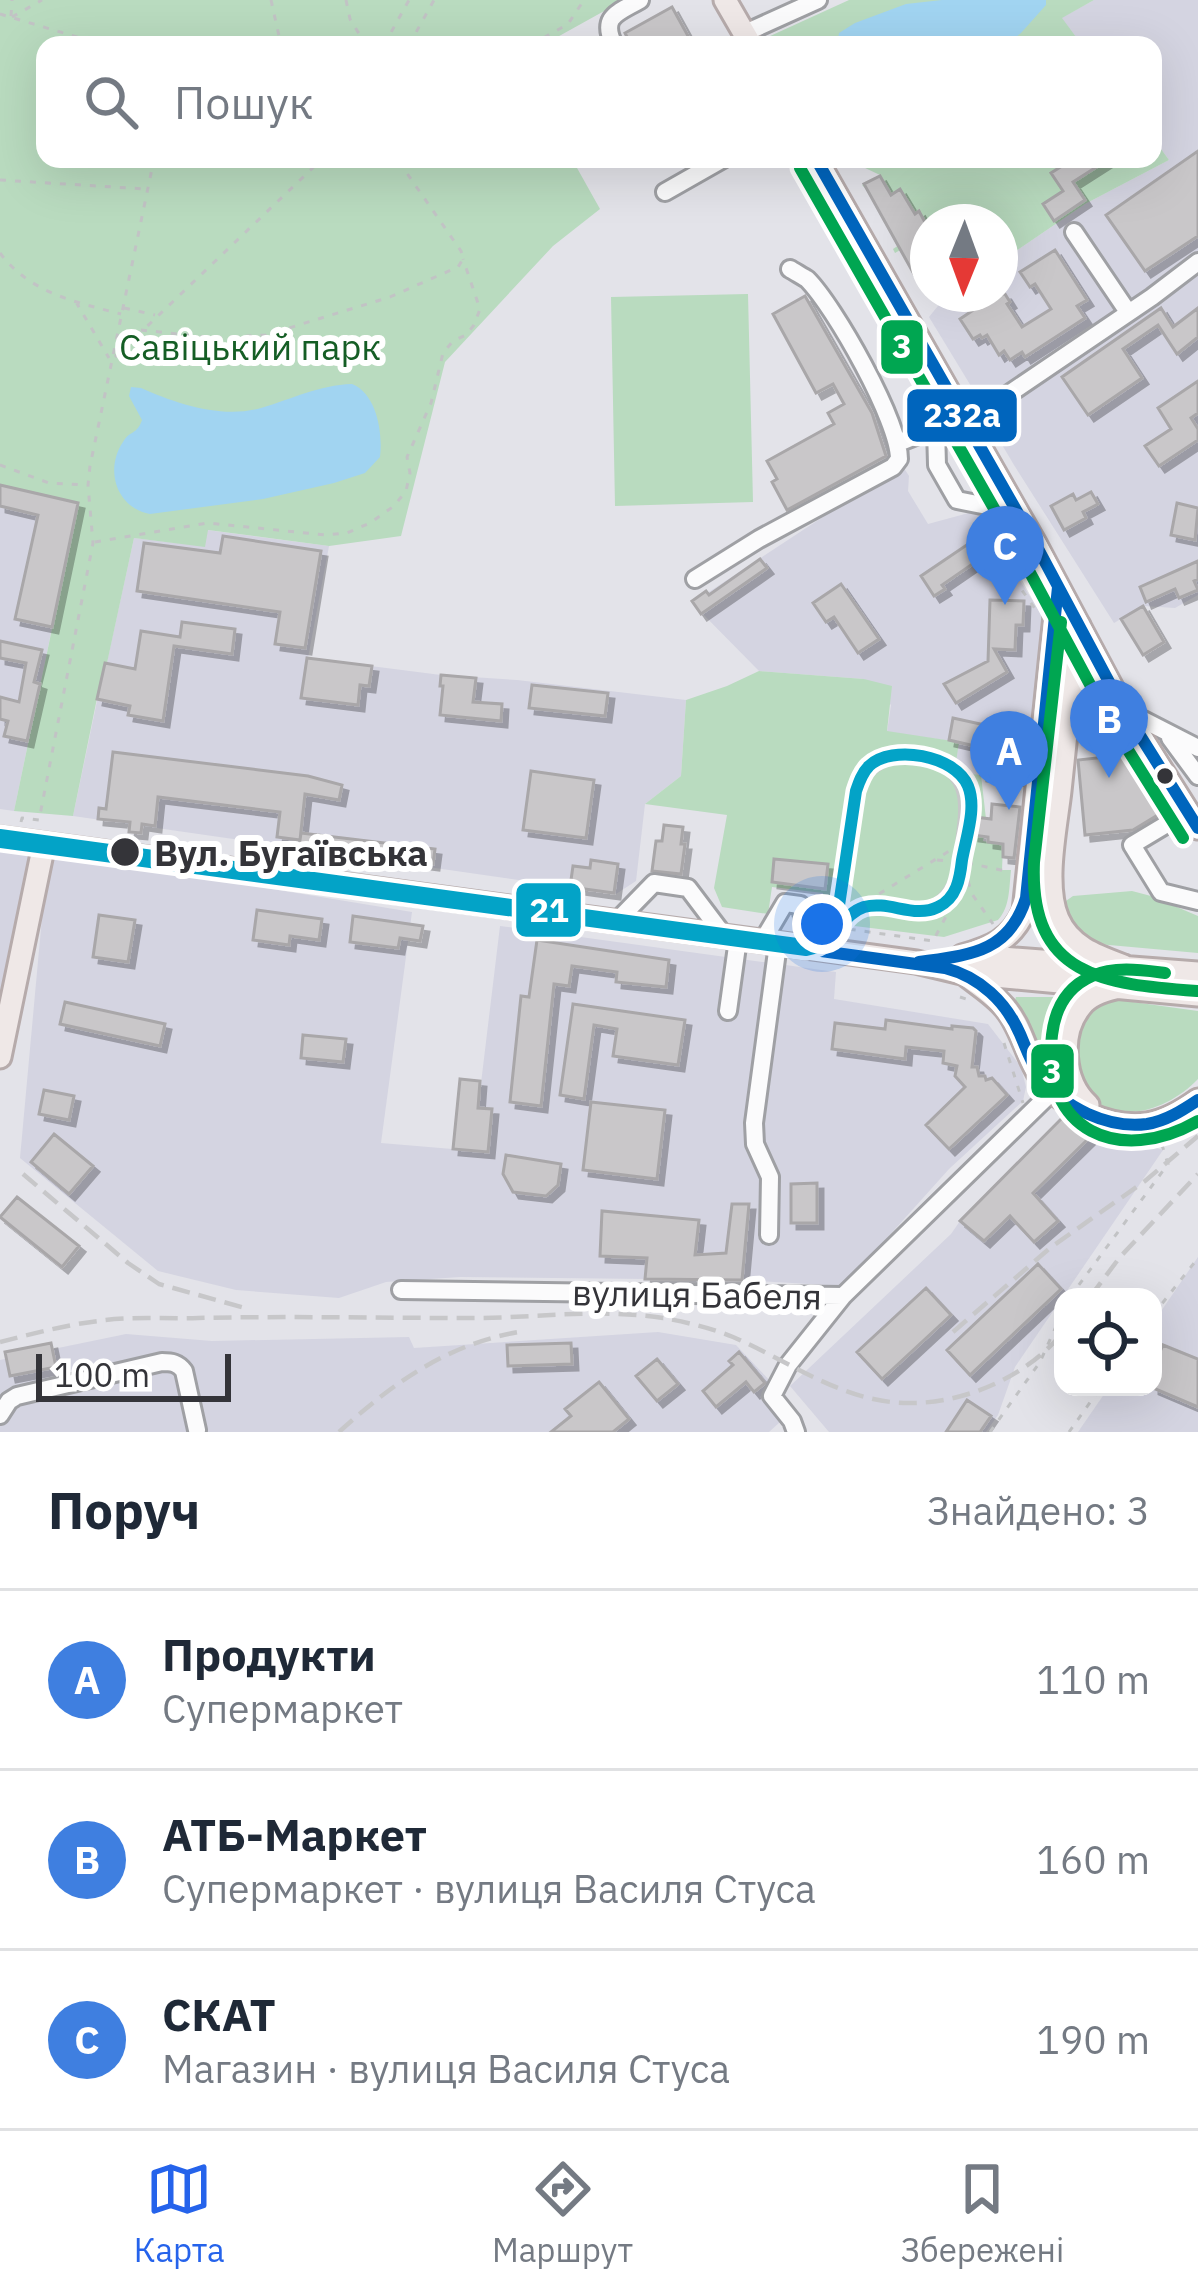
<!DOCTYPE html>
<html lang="uk">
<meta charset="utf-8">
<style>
body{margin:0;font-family:"IBM Plex Sans",sans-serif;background:#f2f2f3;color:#1f2937}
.controls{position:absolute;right:36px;bottom:36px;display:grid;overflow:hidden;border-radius:24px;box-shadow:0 12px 48px #0002}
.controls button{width:108px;height:108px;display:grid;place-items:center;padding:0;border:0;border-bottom:3px solid #e0e1e3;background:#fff;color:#1f2937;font:60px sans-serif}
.compass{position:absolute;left:910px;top:204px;width:108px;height:108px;border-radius:50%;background:#fff;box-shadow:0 12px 48px #0002;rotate:181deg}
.scale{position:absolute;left:36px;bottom:30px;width:195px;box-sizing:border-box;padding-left:12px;border:6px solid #343439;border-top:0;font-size:33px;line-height:42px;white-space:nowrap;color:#343439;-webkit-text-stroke:9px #fff;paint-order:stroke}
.you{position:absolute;left:822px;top:924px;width:42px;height:42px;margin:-30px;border:9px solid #fff;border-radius:50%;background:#1a73e8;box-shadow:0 0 0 18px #1a73e833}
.badge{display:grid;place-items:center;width:78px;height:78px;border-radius:50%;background:#2563eb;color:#fff;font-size:39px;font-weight:700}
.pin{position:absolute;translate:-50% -99px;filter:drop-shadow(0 3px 6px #0008)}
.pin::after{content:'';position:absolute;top:63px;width:42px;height:36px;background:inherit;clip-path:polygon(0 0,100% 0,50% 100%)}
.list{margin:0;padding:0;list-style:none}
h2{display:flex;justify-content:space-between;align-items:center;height:156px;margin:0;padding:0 48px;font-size:51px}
h2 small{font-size:39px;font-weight:400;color:#747a83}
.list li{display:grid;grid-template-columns:78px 1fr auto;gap:36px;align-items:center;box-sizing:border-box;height:180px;padding:0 48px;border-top:3px solid #e0e1e3}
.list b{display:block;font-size:45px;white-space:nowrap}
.list p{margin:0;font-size:39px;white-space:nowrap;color:#747a83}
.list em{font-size:39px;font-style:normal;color:#747a83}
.icon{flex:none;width:66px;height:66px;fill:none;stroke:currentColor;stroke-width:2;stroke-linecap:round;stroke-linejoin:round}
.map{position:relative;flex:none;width:1198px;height:1432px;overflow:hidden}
.search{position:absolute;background:#fff;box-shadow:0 12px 48px #0002;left:36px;right:36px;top:36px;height:132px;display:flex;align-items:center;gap:30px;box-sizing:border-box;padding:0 42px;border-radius:24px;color:#747a83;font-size:45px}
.sheet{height:696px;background:#fff}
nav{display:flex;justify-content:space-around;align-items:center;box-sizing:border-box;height:168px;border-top:3px solid #e0e1e3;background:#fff;font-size:33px;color:#747a83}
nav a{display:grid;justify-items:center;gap:6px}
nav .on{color:#2563eb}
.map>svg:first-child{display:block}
.built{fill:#d4d4e1}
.green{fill:#b9dbbf}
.water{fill:#a1d4f1}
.building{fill:#c9c7c9;stroke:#a9a7a9;stroke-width:3;filter:url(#shadow)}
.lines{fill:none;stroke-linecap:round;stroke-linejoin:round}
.minor-casing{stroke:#9fa0a4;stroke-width:22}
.major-casing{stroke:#b6abab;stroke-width:27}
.path{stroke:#c2c3c5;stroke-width:3;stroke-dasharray:6 9;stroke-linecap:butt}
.minor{stroke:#fbfbfc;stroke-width:16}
.major{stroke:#efe8e7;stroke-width:21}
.tram{stroke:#c7c7c9;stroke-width:3}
.rail{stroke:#c7c7c9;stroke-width:4.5;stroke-dasharray:18 9;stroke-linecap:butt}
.bus-1-casing{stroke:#fff;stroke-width:21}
.bus-2-casing{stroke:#fff;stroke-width:21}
.bus-1{stroke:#0065bd;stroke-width:12}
.bus-2{stroke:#00a651;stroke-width:12}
.tram-1-casing{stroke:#fff;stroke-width:21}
.tram-1{stroke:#03a3c7;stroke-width:12}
.bus-dot{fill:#343439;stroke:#fff;stroke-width:4.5}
.labels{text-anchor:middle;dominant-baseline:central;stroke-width:12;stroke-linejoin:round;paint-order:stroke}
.park-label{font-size:36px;fill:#155e25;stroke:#fff}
.stop-label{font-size:36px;font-weight:bold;fill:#343439;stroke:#fff;text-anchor:start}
.street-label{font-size:36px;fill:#343439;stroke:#fff}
.line-badge{stroke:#fff;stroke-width:4.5}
.badge-label{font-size:33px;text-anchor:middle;font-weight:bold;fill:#fff}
</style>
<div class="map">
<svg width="1198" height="1432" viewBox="0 0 1198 1432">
<defs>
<filter id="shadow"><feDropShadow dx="6" dy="6" stdDeviation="0" flood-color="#0004"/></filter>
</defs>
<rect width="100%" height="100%" fill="#e3e3e9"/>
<path class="built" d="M1094 0H1198V595L1175 608 1143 606 1114 623 1014 465 988 421 991 419 929 317 942 301 952 294H1000V262L1085 204 1169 160 1153 138V45H1082L1061 18Z
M902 465 909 476 908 491 928 524 976 511 1048 625 1028 781 970 775 956 762 958 742 887 732 891 705 864 679 759 671 692 603Z
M0 485 78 503 14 811 0 809Z
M207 530 329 546 308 658 441 675 517 680 686 700 681 776 645 804 636 881 616 894 73 816 105 663 107 662 134 538 204 546Z
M0 844 39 850 0 1019Z
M48 852 412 912 381 1143 488 1152 492 1110 478 1108 500 926 836 972 834 999 988 1024 1021 1067 1026 1087 1023 1101 949 1169 844 1286 742 1280 460 1277 386 1282 339 1298 236 1290 158 1271 20 1158Z
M1067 1113 1090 1136 1095 1130 1163 1150 1015 1367 998 1415 986 1432H829L790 1386 951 1234 960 1221Z
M1198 1257V1432H1078L1109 1387H1153V1323Z
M658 1332 736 1345 773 1384 760 1397 780 1422 769 1432H0V1360L126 1334 212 1341 409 1337 414 1348Z"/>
<path class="green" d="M0 0H624L543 45H45V159H572L600 209 553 246 445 362 401 536 329 546 208 530 205 547 134 538 107 663 104 664 73 816 14 811 78 504 0 485Z
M849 0H1094L1062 18 1082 45H774L768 37Z
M1153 138 1169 160 1085 204 1000 262V222H928V234L895 253 893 249 899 245 868 191 862 185 880 175 863 167 857 159H1153Z
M748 294 753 502 615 506 611 297Z
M759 671 864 679 892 686 887 731 959 742 956 762 970 774 981 775 986 819 983 841 1003 845 1002 870H1011C1009 888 1010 907 998 920L944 937 822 922 823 893 772 887 768 914 722 907 714 888 727 815 645 804 681 776 686 700 727 686Z
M1132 891 1151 896 1198 916V953L1098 944C1079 935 1069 923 1063 903L1073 896Z
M1016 997H1064L1069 1000 1056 1057 1055 1080H1052L1014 1003Z
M1104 998 1198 1011V1079C1170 1109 1112 1131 1085 1088 1077 1075 1074 1069 1075 1054 1077 1041 1077 1028 1084 1017 1088 1010 1098 1004 1104 998Z"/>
<path class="water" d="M942 0H1046V5L1021 33 1006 45H837L839 33 855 23 906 4Z
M352 384C377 394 383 433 380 457L365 473 334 483 263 499 150 514C117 508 104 470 123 442 130 430 137 435 142 420L129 396 131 387 141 388C177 404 222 419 261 408 292 399 319 385 352 384Z"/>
<path class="building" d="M672 7 693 45H631L625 33Z
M1198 151V236L1145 271 1106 215Z
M1073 159H1109L1073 182 1085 200 1054 221 1043 204 1063 191 1051 173Z
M880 176 891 195 900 189 915 214 919 211 928 228V268L915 276 864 184Z
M1055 250 1087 300 1077 306 1085 318 1025 357 1022 352 1010 360 1004 351 999 355 987 335 982 338 980 335 973 339 960 319 972 311 970 305 988 294H1005L1010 302 1007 304 1022 327 1051 309 1035 284 1030 287 1020 272Z
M805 296 872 413 886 456 787 510 772 482 777 479 767 461 834 424 828 413 844 404 833 384 816 393 773 314Z
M1161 308 1173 327 1198 308V337L1177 354 1158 325 1123 349 1142 378 1088 415 1062 377Z
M1198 381V413L1191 418 1198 429V440L1159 466 1145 446 1171 429 1158 408Z
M0 485 78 503 52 627 15 619 38 515 0 506Z
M1091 492 1098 504 1083 512 1086 518 1064 530 1051 506 1073 494 1076 500Z
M1177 503 1198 508 1195 540 1171 535Z
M223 536 321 551 305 648 275 644 280 612 137 591 144 543 220 553Z
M977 538 987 554 942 585 945 589 934 596 921 576Z
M760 559 767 568 701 614 692 601 706 591 709 595Z
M1198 561V579L1194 581 1198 590 1179 598 1175 589 1146 602 1140 587Z
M841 584 879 639 858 653 834 617 826 622 813 603Z
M990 600 1024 601 1023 625H1016L1015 650 994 649 1007 672 956 703 944 684 988 661Z
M1143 606 1164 642 1143 655 1121 619Z
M182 622 235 629 232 654 174 646 163 721 128 715 130 706 97 699 105 663 135 669 141 631 180 637Z
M0 641 42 650 34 682 40 684 27 741 4 736 8 721 0 719V697L19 702 26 663 0 658Z
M307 658 372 666 369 686 360 685 358 705 301 698Z
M441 675 476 678 473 702 502 704 501 721 440 715 443 686H440Z
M532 685 608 693 605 716 529 708Z
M953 718 1017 732 1012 754H1025L1023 780 981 775 983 748 949 740Z
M113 752 308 776 342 785 339 800 305 794 300 840 277 837 280 812 158 797 155 826 142 824 141 833 129 832 130 822 98 819 99 808 106 809Z
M1124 755 1161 813 1133 830 1085 835 1078 760Z
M531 771 594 780 586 838 523 830Z
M992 804 1020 807 1014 858 1003 857V844L988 842V837L973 835 975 817 991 819Z
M664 825 683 827 681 844H685L681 874 652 871 656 841H662Z
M301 833 435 849 433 864 299 847Z
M774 859 828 864 825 889 772 882Z
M591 860 618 864 614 893 570 887 573 866 590 868Z
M257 910 322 919 319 940 290 936 289 945 253 940Z
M99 915 135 920 128 962 93 957Z
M353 916 423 926 420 941 400 938 398 948 350 942Z
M537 940 669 960 666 987 616 982 617 972 572 966 569 986 554 984 541 1106 510 1102 521 996 529 997Z
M65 1002 165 1024 160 1046 60 1024Z
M573 1004 685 1020 678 1065 613 1056 617 1029 594 1025 584 1099 560 1095Z
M886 1020 952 1029V1026L973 1028 976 1031 972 1067H977L979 1076H985L986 1080 992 1078 1007 1095 949 1149 926 1125 965 1087 955 1076 957 1066 943 1063 944 1051 906 1047 905 1059 832 1049 835 1023 885 1029Z
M303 1035 346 1039 343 1062 301 1058Z
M460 1079 480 1081 478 1108 492 1109 488 1152 453 1149Z
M44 1090 74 1096 69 1120 39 1114Z
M591 1102 665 1110 657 1179 583 1170Z
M1063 1117 1081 1127 1090 1137 1033 1193 1058 1221 1034 1242 1010 1216 984 1241 960 1221Z
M54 1134 93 1166 69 1194 31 1162Z
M506 1155 561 1164 558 1185 546 1196 513 1192 503 1174Z
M817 1183V1223H791V1184Z
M17 1197 79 1246 62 1267 0 1217Z
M732 1204H749L742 1280 645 1279 647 1258 600 1256 602 1211 699 1220 695 1255 726 1253Z
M1038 1264 1061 1289 970 1375 947 1350Z
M926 1288 951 1315 882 1379 857 1352Z
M51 1343 56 1367 10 1376 5 1352Z
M571 1343 572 1364 508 1366 507 1345Z
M1163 1345 1198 1359V1407L1153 1388V1368Z
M739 1352 765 1383 754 1392 746 1382 716 1407 703 1391 733 1365 729 1361Z
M657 1359 678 1384 657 1401 636 1376Z
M599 1382 629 1419 613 1432H551L571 1416 565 1409Z
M967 1400 991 1416 980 1432H946Z"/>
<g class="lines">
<defs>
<path id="minor" d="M745 33 818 0
M614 45C600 16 618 13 640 0
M665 192 723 159
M1074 232 1128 312
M966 423 1152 297 1198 262
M936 428 937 465 957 500 1017 512
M898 443 963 417
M695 579 759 539 893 467 899 459C899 421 835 307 807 279 805 278 792 270 790 269
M1124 710 1198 748
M1170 738 1198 776
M1187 812 1132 845 1161 892 1198 901
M616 922 654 883 688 888 725 937
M762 942 785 903 800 905 806 928 816 949
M728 1011 738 939
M769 1235 770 1177 755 1144 754 1123 778 944
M401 1290 843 1296
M0 1415 9 1401 17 1396 162 1362C172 1362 178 1363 184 1371L197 1430
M796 1432 792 1421 772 1396 788 1365 843 1296 1053 1091"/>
<path id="major" d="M725 0 751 45
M816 159 1036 545 1124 710 1198 828
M1079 625C1071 680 1066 735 1060 791 1056 827 1043 885 1058 919 1070 947 1097 956 1124 966
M0 838 916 962 962 973 1198 995
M962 956C990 948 1012 940 1024 911L1058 587
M976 956 1198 973
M963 973C977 984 995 995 1006 1009 1022 1028 1026 1055 1040 1076 1061 1107 1110 1129 1147 1124 1167 1121 1183 1111 1198 1100
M0 1057 44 844
M1088 1105C1063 1082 1058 1034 1081 1006 1089 995 1102 991 1115 988"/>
</defs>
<use href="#minor" class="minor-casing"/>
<use href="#major" class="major-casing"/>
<path class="path" d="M271 0 281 45
M346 0 350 19 366 45
M0 14 104 45
M11 16 12 0
M12 17 42 0
M384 45 409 0
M409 45 434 0
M531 45 568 24 584 0
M0 180 146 189
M0 253C30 293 75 302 121 314
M76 302 109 358
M124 308 155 315
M141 330 215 338 266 335 390 297 458 267 463 259 461 251 397 159
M115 357 322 159
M0 465 49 483 86 485
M95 542 208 523 326 535 347 533 370 523 394 506 406 491 410 473 407 457 431 403 443 353 453 341 466 335 474 325 480 309 463 259
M1005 566 1038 613
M21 822 22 818 39 820 93 543 88 485 90 466 154 159
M937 860 968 863 1010 872
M968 881 972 894 993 924
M820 925 933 941 967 877 970 838
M828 925 969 839
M960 997 972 1001
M1004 1043 1023 1103
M1070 1297 1168 1164 1162 1145 1153 1141
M1153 1315 1198 1258
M990 1432 1040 1362 1063 1311
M1069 1432 1101 1387"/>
<use href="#minor" class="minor"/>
<use href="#major" class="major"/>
<path class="tram" d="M849 845C852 837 857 828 859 819 863 804 861 789 872 776 884 763 899 761 915 763 969 770 961 805 956 847 954 862 953 879 943 891 933 904 917 907 901 909"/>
<path class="rail" d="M23 1174 128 1263 159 1284 245 1308
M1090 1297 1120 1257 1198 1174
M953 1332 1050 1248 1145 1181 1198 1136
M0 1342C32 1334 65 1325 98 1321 130 1316 165 1319 198 1318 289 1316 381 1318 472 1318 536 1318 599 1308 663 1318 686 1322 711 1328 733 1337 791 1362 845 1404 911 1403 966 1403 1028 1376 1063 1332
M339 1432C394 1382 450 1342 525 1331"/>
<defs>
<path id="bus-1" d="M816 159 1036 545 1124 710 1198 828
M0 838 945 968C980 977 1006 1002 1020 1034 1026 1048 1031 1063 1040 1076 1063 1108 1109 1129 1147 1124 1166 1121 1183 1110 1198 1100
M919 962C969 955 1009 953 1026 898L1058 587"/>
<path id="bus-2" d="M800 168 1020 554 1108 718 1183 838
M1061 622 1034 862C1029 977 1104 984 1197 991
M1165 973C1141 970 1115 966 1092 976 1067 987 1055 1009 1052 1035 1040 1131 1120 1166 1198 1121"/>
</defs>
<use href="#bus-1" class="bus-1-casing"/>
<use href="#bus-2" class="bus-2-casing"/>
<use href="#bus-1" class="bus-1"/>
<use href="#bus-2" class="bus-2"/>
<defs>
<path id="tram-1" d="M0 835 797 944C818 940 830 931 838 912L856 791C859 782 862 773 869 766 892 744 955 755 968 786 977 808 966 837 962 860 960 878 957 898 938 907 914 919 889 900 864 907 839 915 839 945 806 950L0 842"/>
</defs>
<use href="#tram-1" class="tram-1-casing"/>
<use href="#tram-1" class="tram-1"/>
</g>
<g class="bus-dot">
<circle cx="1165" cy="776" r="10"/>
<circle cx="125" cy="852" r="16"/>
</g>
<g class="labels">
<g class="park-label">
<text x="250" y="346">Савіцький парк</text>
</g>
<g class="stop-label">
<text x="154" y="852">Вул. Бугаївська</text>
</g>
<g class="street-label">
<text transform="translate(697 1294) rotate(1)">вулиця Бабеля</text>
</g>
</g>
<g class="line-badge">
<rect x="879" y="318" width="46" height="58" rx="12" fill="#00a651"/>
<rect x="905" y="387" width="114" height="57" rx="12" fill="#0065bd"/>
<rect x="514" y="881" width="69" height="58" rx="12" fill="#03a3c7"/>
<rect x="1029" y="1042" width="47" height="58" rx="12" fill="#00a651"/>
</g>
<g class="badge-label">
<text x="902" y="358">3</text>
<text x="962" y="427">232а</text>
<text x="549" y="922">21</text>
<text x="1052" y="1083">3</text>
</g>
</svg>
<div class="controls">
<button><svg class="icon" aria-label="locate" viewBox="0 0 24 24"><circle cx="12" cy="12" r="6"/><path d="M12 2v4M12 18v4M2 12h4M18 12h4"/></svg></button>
</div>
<svg class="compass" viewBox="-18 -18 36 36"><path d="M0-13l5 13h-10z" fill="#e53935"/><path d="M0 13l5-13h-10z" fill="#747a83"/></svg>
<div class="scale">100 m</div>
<div class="you"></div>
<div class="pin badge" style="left:1009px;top:810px;background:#3f7fe0">A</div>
<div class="pin badge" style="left:1109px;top:778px;background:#3f7fe0">B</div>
<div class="pin badge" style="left:1005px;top:605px;background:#3f7fe0">C</div>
<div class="search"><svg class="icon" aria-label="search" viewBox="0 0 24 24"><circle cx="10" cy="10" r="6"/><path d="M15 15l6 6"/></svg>Пошук</div>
</div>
<section class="sheet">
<h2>Поруч<small>Знайдено: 3</small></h2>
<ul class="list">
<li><span class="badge" style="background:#3f7fe0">A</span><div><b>Продукти</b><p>Супермаркет</p></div><em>110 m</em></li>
<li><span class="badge" style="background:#3f7fe0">B</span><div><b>АТБ-Маркет</b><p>Супермаркет · вулиця Василя Стуса</p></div><em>160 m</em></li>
<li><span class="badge" style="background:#3f7fe0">C</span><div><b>СКАТ</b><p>Магазин · вулиця Василя Стуса</p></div><em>190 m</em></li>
</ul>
</section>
<nav>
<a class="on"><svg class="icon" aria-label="map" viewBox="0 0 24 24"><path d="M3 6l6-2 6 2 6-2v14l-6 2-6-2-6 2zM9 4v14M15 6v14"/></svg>Карта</a>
<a><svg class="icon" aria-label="directions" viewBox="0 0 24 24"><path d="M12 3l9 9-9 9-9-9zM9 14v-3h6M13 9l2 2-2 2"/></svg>Маршрут</a>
<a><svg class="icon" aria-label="saved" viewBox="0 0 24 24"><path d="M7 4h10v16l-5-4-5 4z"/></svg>Збережені</a>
</nav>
